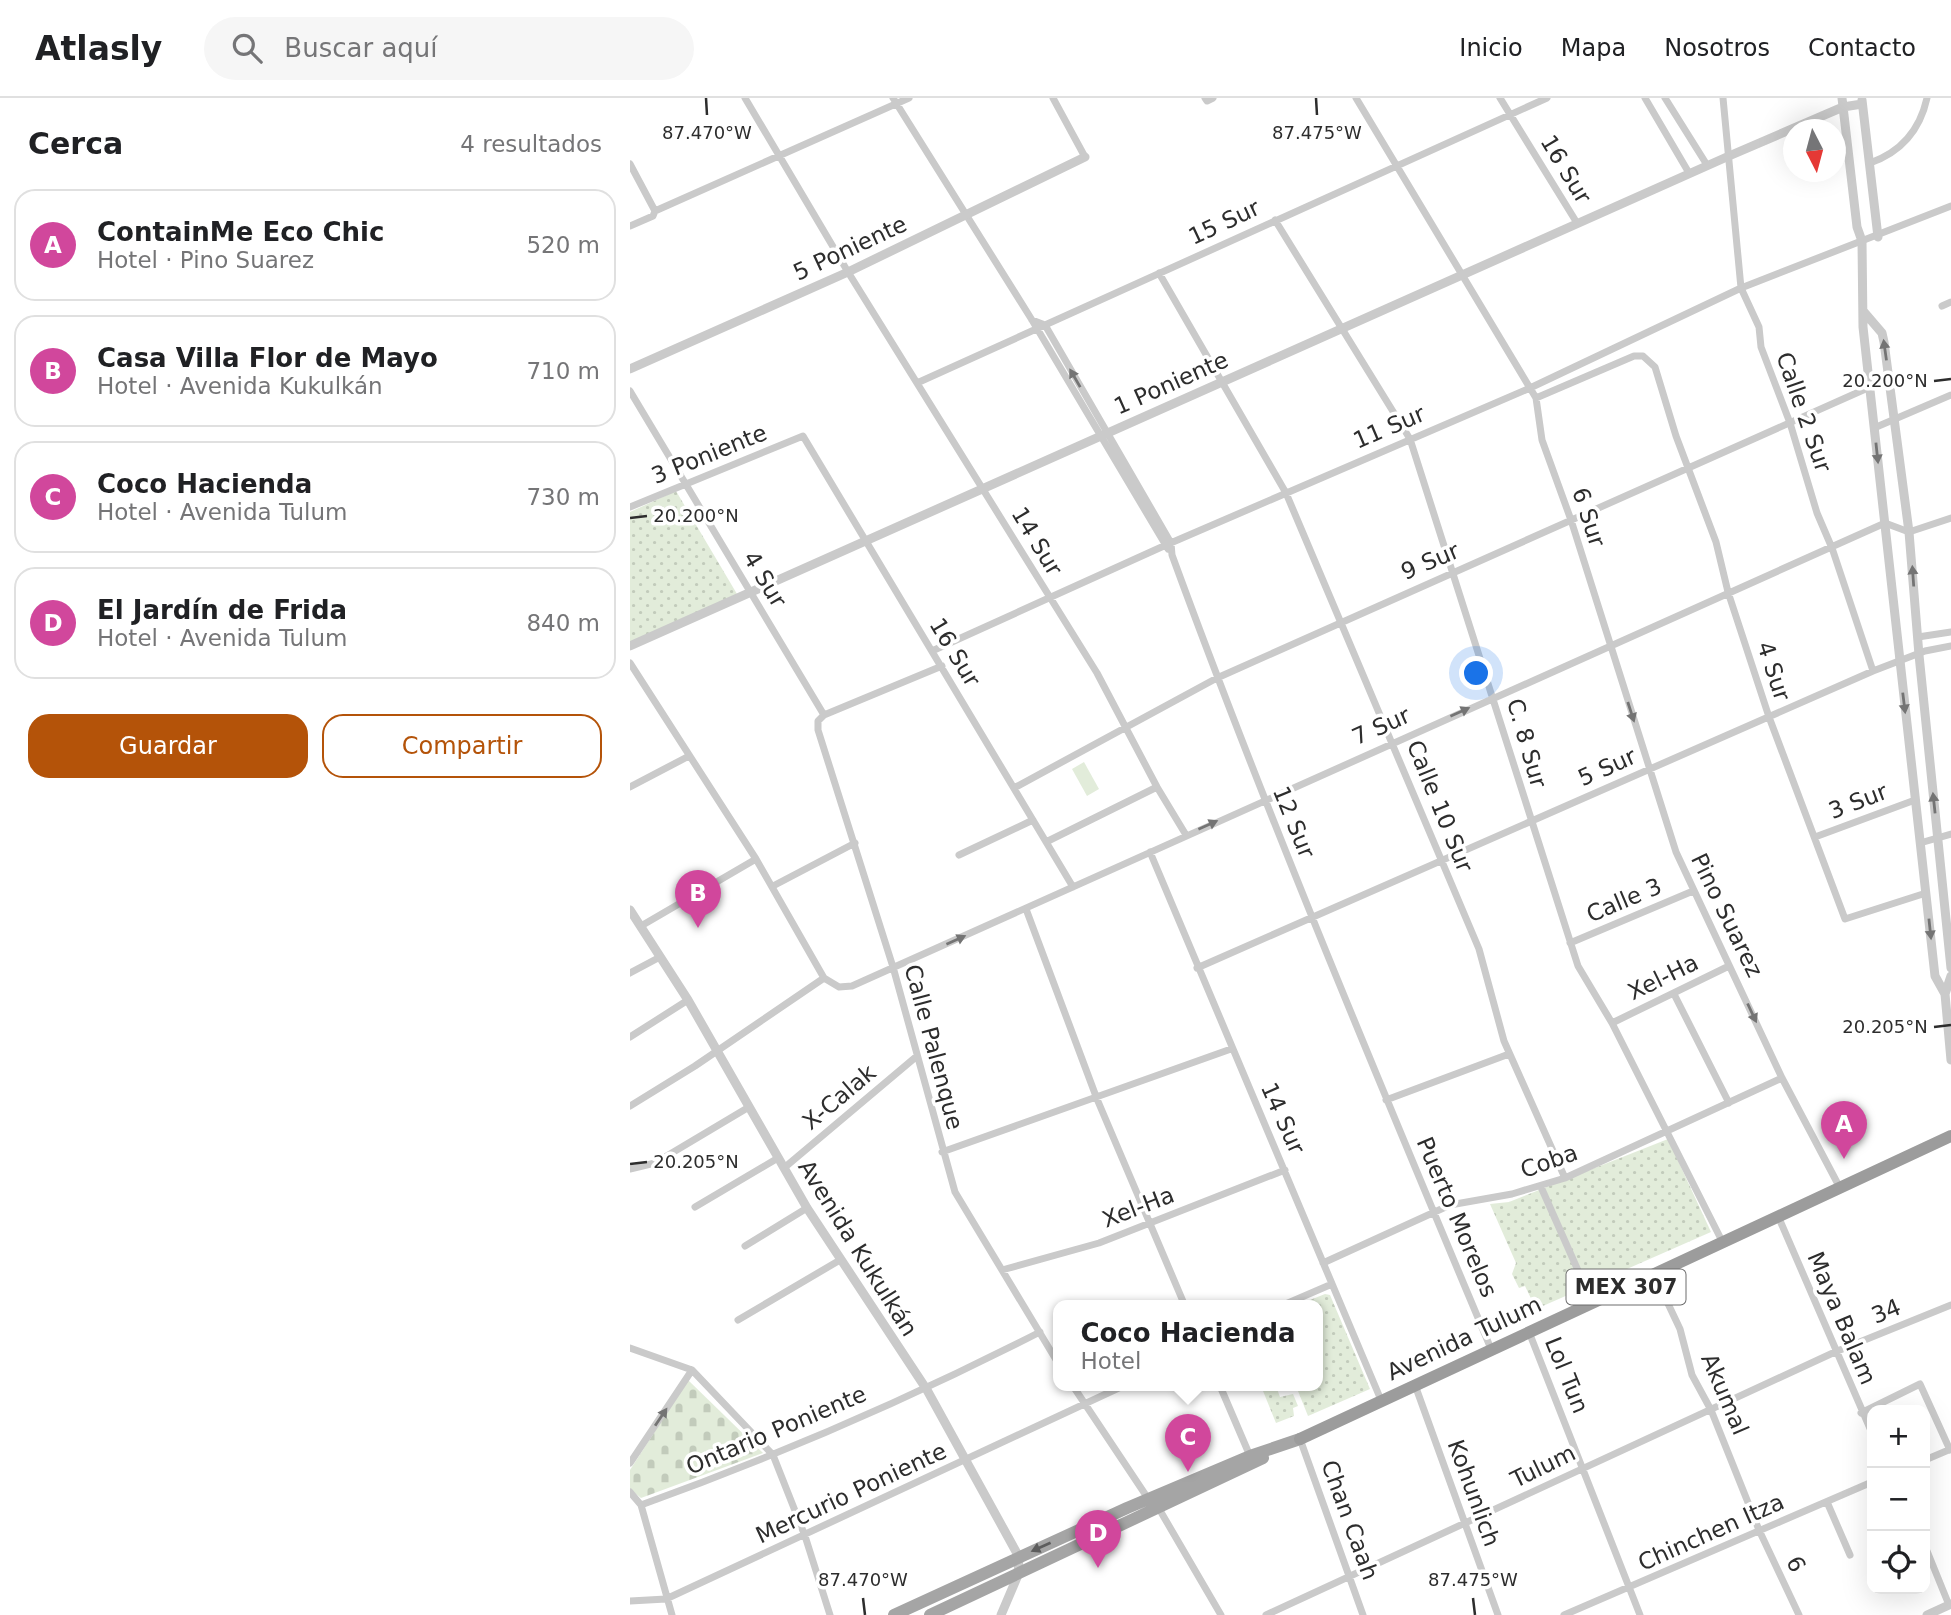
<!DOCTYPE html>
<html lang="es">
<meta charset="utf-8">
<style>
body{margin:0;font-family:"DejaVu Sans",sans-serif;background:#f6f6f6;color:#202124}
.controls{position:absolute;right:21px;bottom:21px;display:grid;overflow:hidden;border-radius:14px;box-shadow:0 7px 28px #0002}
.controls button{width:63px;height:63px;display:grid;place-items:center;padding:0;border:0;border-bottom:2px solid #e0e0e0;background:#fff;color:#202124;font:35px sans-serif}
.compass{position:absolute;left:1153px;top:21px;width:63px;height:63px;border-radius:50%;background:#fff;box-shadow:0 7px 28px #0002;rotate:174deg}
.you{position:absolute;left:847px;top:576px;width:24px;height:24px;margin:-18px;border:5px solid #fff;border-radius:50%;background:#1a73e8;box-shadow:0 0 0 10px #1a73e833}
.badge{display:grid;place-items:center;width:46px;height:46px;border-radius:50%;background:#b45309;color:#fff;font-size:23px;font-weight:700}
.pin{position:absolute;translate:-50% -58px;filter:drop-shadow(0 2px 4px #0008)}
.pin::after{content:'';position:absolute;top:37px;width:24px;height:21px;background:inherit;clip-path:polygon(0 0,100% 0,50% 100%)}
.popup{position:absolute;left:423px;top:1202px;width:270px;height:91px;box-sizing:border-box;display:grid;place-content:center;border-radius:14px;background:#fff;filter:drop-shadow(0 2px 5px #0005);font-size:23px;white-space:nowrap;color:#757577}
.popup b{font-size:26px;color:#202124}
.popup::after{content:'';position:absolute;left:50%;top:100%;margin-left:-14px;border:14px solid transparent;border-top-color:#fff}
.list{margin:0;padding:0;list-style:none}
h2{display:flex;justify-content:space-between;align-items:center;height:91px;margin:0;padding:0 28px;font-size:30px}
h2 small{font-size:23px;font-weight:400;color:#757577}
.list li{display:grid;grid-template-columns:46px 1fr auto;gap:21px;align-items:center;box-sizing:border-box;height:112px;margin:0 14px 14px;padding:0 14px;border:2px solid #e0e0e0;border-radius:21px}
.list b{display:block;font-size:26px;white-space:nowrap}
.list p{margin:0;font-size:23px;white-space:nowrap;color:#757577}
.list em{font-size:23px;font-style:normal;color:#757577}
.actions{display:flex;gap:14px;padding:21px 28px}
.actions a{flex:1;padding:16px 0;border:2px solid #b45309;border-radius:21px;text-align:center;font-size:24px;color:#b45309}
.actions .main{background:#b45309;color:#fff}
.icon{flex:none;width:38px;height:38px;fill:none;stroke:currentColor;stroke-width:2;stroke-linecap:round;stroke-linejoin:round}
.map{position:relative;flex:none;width:1321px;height:1517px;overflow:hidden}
header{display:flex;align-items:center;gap:42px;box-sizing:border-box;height:98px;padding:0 35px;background:#fff;border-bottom:2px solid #e0e0e0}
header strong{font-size:33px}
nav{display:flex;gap:38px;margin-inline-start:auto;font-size:24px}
.search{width:490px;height:63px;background:#f6f6f6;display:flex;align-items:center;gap:18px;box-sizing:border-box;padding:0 24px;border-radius:38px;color:#757577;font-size:26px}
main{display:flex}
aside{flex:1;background:#fff}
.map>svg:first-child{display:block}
.grass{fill:url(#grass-dots)}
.cemetery{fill:url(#cemetery-stones)}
.pitch{fill:#e2ecda}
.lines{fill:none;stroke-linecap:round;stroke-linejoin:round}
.minor{stroke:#cacaca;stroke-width:7}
.tertiary{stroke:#cacaca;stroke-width:9}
.primary{stroke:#a5a5a5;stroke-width:12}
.trunk{stroke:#9c9c9c;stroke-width:12}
.oneway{fill:#747474}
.oneway2{fill:#5d5d5d}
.ticks{fill:none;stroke:#2d2d2d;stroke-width:2.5}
.labels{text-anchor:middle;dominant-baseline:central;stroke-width:7;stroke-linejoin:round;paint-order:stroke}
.shield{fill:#fff;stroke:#6c6c6c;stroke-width:2}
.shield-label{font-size:21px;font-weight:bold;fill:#2d2d2d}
.street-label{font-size:23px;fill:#2d2d2d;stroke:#fff}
.ticks-label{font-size:18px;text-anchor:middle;fill:#2d2d2d;stroke:#fff;stroke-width:7;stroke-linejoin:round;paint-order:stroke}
</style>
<header>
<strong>Atlasly</strong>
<div class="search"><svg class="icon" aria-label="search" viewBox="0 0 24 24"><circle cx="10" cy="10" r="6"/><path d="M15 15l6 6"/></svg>Buscar aquí</div>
<nav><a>Inicio</a><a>Mapa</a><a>Nosotros</a><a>Contacto</a></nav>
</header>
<main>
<aside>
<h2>Cerca<small>4 resultados</small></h2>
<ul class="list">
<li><span class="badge" style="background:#d1479c">A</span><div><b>ContainMe Eco Chic</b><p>Hotel · Pino Suarez</p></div><em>520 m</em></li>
<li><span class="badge" style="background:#d1479c">B</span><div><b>Casa Villa Flor de Mayo</b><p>Hotel · Avenida Kukulkán</p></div><em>710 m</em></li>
<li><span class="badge" style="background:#d1479c">C</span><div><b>Coco Hacienda</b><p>Hotel · Avenida Tulum</p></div><em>730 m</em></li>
<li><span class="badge" style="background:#d1479c">D</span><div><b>El Jardín de Frida</b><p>Hotel · Avenida Tulum</p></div><em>840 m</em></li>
</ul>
<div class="actions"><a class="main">Guardar</a><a>Compartir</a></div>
</aside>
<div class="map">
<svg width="1321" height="1517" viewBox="0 0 1321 1517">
<defs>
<pattern id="grass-dots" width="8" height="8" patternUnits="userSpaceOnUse" patternTransform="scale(1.75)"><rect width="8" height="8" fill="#e2ecda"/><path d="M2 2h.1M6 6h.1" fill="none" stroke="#c2cbbb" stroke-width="1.8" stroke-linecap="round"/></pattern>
<pattern id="cemetery-stones" width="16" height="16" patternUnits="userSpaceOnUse" patternTransform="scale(1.75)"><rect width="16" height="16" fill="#e2ecda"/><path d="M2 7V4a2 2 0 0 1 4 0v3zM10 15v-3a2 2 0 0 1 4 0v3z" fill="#c2cbbb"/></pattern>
</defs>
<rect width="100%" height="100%" fill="#fff"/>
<path class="grass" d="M46 393 107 496 0 545V414Z
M1038 1041 1081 1134 906 1211 895 1188 889 1190 882 1176 886 1165 860 1106 879 1104Z
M695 1196 700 1197 740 1291 678 1318 666 1288H688V1208H665Z
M631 1288H646L650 1299 663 1296 668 1308 663 1310 664 1318 646 1325Z"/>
<path class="cemetery" d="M58 1282 133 1355 11 1400 0 1391V1372Z"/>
<path class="pitch" d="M454 664 469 691 457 698 442 671Z"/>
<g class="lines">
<path class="minor" d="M115 0 218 174 467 575 527 689 556 737
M263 0 402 222 538 451
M423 0 455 59
M575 0 577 3 583 0
M726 0 906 300 912 342 941 422 1046 754 1152 980 1210 1090
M870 0 947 125
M1015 0 1059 75
M1035 0 1077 67
M1093 0 1111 190 1129 229 1131 249 1160 325 1187 415 1202 450 1243 573
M1240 65C1271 54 1290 32 1297 0
M0 66 25 113
M645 122 780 341 948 868 982 925 1093 1145
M0 128 23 118 25 113 279 0
M529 175 656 395 849 851 874 943 935 1080
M1312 208 1321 204
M402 222 415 227 541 445 542 457C640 725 751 988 861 1251
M287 285 917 0
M0 293 194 617
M906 300 1004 258H1013L1025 269 1046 338 1086 444 1098 494 1139 619 1215 821 1296 795
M1244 330 1321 297
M0 409 173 338 443 789
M1288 539 1321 534
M302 553 536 447 900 290 1111 190 1321 108
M0 565 126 761 194 880 209 889 222 888 1255 425 1279 434 1321 420
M312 568 194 617 188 623V632L263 869 325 1094 428 1265
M0 689 59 658
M384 690 587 580 1240 289
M1185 739 1285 702
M416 744 527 689
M1290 745 1321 736
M520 754 751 1302
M329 757 403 722
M143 788 225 745
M396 811 467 1001 555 1208
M11 828 126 761
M940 845 1063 793
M567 870 1243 573 1295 553 1321 548
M0 875 30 859
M1044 896 1099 1005
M982 925 1099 868
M0 939 58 902
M756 1002 879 956
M0 1008 65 968 194 880
M312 1054 601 951
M154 1070 287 958
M0 1071 25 1065 119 1009
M911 1089 962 1204
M65 1109 148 1060
M1148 1118 1242 1335
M115 1148 177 1110
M693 1165 820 1107 882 1096 935 1080 1152 980
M372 1172 469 1145 655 1072
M1024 1176 1050 1231 1062 1277 1081 1312 1129 1432 1169 1517
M651 1208 702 1186
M108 1222 210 1162
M899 1234 1010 1517
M0 1250 62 1272 143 1357 175 1438 200 1517
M785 1287 868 1517
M443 1288 519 1402
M590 1288 620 1358
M1231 1315 1290 1286 1320 1352
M670 1341 733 1517
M1295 1362 1321 1351
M0 1365 62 1272
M0 1394 11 1407 42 1517
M1197 1404 1220 1457
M11 1407C147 1358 281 1300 410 1234
M528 1409 591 1517
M1295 1448 1319 1507
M0 1503 36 1501 493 1288
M636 1517 1205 1254 1321 1207
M934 1517 1242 1384"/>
<path class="tertiary" d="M1212 0 1227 129 1232 143 1233 229 1305 878 1315 896
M1232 2 1248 139
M1234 214 1252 235 1254 244 1279 434 1289 557 1321 870
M0 271 218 174 455 59
M0 548 1099 58 1213 9 1232 6
M0 812 58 902 177 1110 297 1292 389 1459 388 1477 371 1517
M1321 878 1315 896 1321 962
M1297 1517 1321 1506"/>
<path class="primary" d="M264 1517 497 1410 620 1358 670 1341
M300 1517 633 1360"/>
<path class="trunk" d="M670 1341 1321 1038"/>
</g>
<defs><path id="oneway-solid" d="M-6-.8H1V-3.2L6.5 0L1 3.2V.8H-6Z" transform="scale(1.75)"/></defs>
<g class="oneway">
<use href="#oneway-solid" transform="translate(1255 252) rotate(-98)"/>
<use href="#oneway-solid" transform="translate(445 280) rotate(-120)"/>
<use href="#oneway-solid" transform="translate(1247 355) rotate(84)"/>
<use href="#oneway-solid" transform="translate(1283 478) rotate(-94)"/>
<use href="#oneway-solid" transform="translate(1274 605) rotate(83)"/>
<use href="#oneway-solid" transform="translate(830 614) rotate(-24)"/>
<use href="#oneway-solid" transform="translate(1001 614) rotate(72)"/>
<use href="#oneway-solid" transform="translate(1304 705) rotate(-96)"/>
<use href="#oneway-solid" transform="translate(578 727) rotate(-24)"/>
<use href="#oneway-solid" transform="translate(1300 831) rotate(84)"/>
<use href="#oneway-solid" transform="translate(326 842) rotate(-24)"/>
<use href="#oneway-solid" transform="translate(1122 915) rotate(65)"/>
<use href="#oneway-solid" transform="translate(31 1319) rotate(-56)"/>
</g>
<use class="oneway2" href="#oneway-solid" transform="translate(411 1449) rotate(156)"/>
<path class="ticks" d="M76 0 77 17M686 0 687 17M1304 283 1321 281M0 420 17 418M1304 929 1321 927M0 1066 17 1064M233 1500 235 1517M843 1500 845 1517"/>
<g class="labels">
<rect class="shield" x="936.5" y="1171.5" width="119" height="35" rx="5"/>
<g class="shield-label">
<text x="996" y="1189">MEX 307</text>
</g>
<g class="street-label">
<text transform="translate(936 71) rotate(59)">16 Sur</text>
<text transform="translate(594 124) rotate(-25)">15 Sur</text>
<text transform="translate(220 150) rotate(-25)">5 Poniente</text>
<text transform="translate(541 285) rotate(-24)">1 Poniente</text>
<text transform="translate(1174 314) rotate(71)">Calle 2 Sur</text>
<text transform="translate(759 329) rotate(-23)">11 Sur</text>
<text transform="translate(79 356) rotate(-22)">3 Poniente</text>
<text transform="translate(959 419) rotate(72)">6 Sur</text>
<text transform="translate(407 443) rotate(59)">14 Sur</text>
<text transform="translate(800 463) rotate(-23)">9 Sur</text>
<text transform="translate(135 481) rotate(59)">4 Sur</text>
<text transform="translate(325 554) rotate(59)">16 Sur</text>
<text transform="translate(1144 573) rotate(72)">4 Sur</text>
<text transform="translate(751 628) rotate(-24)">7 Sur</text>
<text transform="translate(897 645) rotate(74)">C. 8 Sur</text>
<text transform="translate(977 669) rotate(-24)">5 Sur</text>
<text transform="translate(1228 703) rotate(-21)">3 Sur</text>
<text transform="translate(810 708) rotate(68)">Calle 10 Sur</text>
<text transform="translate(664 724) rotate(68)">12 Sur</text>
<text transform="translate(994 802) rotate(-23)">Calle 3</text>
<text transform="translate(1097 817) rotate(64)">Pino Suarez</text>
<text transform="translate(1033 879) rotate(-26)">Xel-Ha</text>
<text transform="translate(304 949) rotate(75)">Calle Palenque</text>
<text transform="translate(209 999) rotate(-40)">X-Calak</text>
<text transform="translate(653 1020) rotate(66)">14 Sur</text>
<text transform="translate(919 1063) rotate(-19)">Coba</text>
<text transform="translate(508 1109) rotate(-21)">Xel-Ha</text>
<text transform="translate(827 1119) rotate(67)">Puerto Morelos</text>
<text transform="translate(228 1150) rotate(58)">Avenida Kukulkán</text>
<text transform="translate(1256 1213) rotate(-22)">34</text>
<text transform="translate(1212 1220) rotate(67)">Maya Balam</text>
<text transform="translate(834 1240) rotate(-25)">Avenida Tulum</text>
<text transform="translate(937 1277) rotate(68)">Lol Tun</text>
<text transform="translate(1095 1296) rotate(67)">Akumal</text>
<text transform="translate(146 1332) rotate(-23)">Ontario Poniente</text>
<text transform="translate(913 1368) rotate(-26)">Tulum</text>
<text transform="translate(221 1395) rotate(-25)">Mercurio Poniente</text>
<text transform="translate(844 1395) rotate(70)">Kohunlich</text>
<text transform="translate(720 1422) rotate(70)">Chan Caah</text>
<text transform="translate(1081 1434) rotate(-24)">Chinchen Itza</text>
<text transform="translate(1166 1466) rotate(65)">6</text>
</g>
</g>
<g class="ticks-label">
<text x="77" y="41">87.470°W</text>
<text x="687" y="41">87.475°W</text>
<text x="1255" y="289">20.200°N</text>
<text x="66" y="424">20.200°N</text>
<text x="1255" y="935">20.205°N</text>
<text x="66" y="1070">20.205°N</text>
<text x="233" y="1488">87.470°W</text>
<text x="843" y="1488">87.475°W</text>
</g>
</svg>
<div class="controls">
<button>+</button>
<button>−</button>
<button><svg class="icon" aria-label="locate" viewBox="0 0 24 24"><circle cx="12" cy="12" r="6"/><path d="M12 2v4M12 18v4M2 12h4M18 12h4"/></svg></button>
</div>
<svg class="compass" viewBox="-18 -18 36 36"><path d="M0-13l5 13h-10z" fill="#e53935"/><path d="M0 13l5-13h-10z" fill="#757577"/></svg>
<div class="you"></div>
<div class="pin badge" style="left:1214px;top:1061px;background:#d1479c">A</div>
<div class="pin badge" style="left:68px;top:830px;background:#d1479c">B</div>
<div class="pin badge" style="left:558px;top:1374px;background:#d1479c">C</div>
<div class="popup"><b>Coco Hacienda</b>Hotel</div>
<div class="pin badge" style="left:468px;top:1470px;background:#d1479c">D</div>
</div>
</main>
